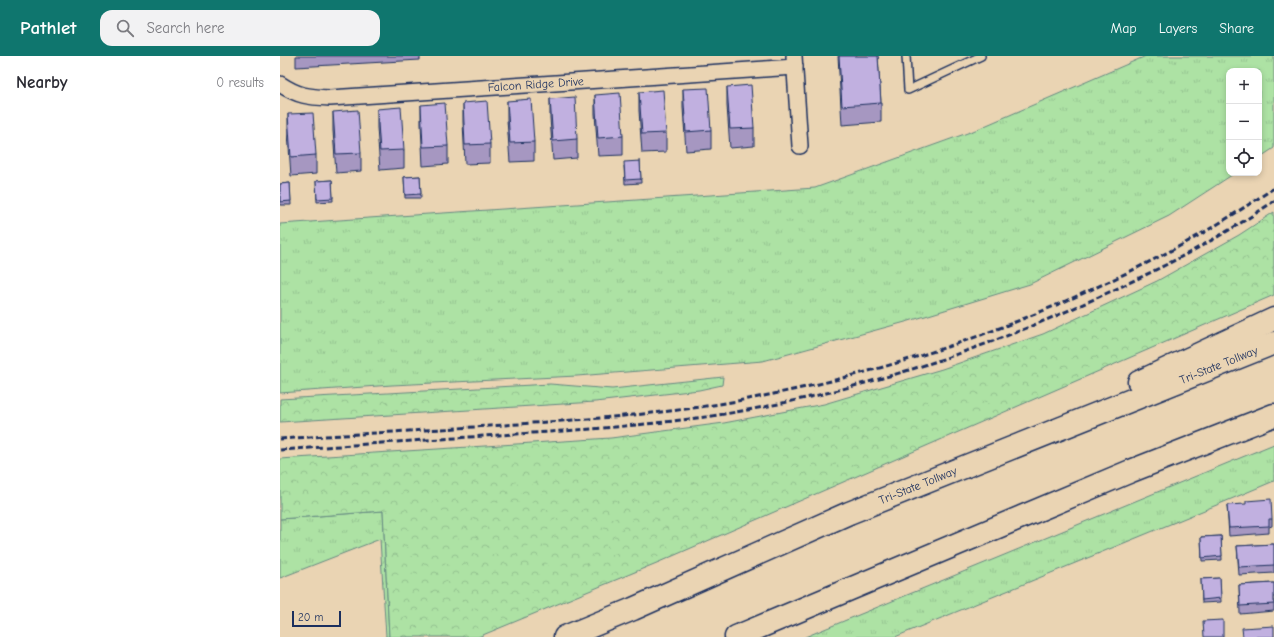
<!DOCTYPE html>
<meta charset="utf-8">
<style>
body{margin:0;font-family:"Comic Neue",sans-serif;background:#f2f2f3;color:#2b2b33}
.controls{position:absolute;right:12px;top:12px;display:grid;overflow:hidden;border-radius:8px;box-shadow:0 2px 6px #0003}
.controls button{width:36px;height:36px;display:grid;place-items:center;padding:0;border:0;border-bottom:1px solid #e1e1e2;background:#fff;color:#2b2b33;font:20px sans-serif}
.scale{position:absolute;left:12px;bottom:10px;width:49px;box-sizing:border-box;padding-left:4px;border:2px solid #1b2f5e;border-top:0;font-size:11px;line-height:14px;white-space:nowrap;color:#1b2f5e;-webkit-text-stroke:3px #ead4b3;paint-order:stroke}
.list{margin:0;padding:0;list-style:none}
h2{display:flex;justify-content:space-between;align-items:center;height:52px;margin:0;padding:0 16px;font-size:17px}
h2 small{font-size:13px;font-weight:400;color:#7c7c81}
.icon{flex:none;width:22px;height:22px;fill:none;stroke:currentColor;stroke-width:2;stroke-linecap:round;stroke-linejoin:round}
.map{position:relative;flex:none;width:994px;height:581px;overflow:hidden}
header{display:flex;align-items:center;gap:24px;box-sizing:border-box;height:56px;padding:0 20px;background:#0f766e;color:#fff}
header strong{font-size:19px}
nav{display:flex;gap:22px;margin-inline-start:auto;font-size:14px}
.search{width:280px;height:36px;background:#f2f2f3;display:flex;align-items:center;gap:10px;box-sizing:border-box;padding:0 14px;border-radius:12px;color:#7c7c81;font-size:15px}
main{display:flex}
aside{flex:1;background:#fff}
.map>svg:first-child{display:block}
.grass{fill:url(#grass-tufts);stroke:#648881}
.forest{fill:url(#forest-crowns);stroke:#648881}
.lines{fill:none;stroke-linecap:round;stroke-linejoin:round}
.lane-casing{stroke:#1b2f5e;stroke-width:10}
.street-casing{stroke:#1b2f5e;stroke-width:18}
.highway-casing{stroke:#1b2f5e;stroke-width:25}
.lane{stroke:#ead4b3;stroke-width:7}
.street{stroke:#ead4b3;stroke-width:15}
.highway{stroke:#ead4b3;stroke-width:22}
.rail{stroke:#1b2f5e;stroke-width:3;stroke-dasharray:6 3;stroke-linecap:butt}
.wall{fill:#a697c1;stroke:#1b2f5e}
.building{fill:#c1b0e0;stroke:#1b2f5e}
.labels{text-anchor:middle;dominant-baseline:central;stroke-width:3.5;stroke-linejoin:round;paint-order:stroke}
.street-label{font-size:12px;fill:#1b2f5e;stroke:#ead4b3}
</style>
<header>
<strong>Pathlet</strong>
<div class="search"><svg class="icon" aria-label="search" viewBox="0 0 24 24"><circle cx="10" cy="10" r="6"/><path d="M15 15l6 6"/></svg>Search here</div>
<nav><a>Map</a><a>Layers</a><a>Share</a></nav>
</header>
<main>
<aside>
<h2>Nearby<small>0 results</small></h2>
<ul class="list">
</ul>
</aside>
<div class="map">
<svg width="994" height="581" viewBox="0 0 994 581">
<defs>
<pattern id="grass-tufts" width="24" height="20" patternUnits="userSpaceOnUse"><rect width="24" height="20" fill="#ade2a4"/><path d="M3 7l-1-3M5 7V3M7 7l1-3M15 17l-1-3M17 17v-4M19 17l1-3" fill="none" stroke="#94c290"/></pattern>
<pattern id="forest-crowns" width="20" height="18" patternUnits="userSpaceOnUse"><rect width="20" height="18" fill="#ade2a4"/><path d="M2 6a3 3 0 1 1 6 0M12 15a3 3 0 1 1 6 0" fill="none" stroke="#94c290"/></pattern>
</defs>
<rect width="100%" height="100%" fill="#ead4b3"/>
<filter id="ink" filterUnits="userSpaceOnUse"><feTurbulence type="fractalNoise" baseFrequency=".025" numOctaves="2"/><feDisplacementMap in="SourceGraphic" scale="8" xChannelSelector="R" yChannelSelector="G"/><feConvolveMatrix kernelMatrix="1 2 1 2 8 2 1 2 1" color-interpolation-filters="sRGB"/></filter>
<g filter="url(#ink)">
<path class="grass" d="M866 0H994V92L979 102V15H949V117H955L889 160 750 228 629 265 483 305 297 320 112 329 0 337V168L535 132 693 75Z
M994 388V425L944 446 615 581H525Z
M103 455 109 581H105L106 580 100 483 0 522V463Z"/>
<path class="forest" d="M994 156V239L379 506 198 581H109L103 455 0 463V403L331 382 444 367 544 348 662 313 763 278 877 225 959 179Z
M443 321 442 329 419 334 315 346 0 366V343L270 328 332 333Z"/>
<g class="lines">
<defs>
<path id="lane" d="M626 0 628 34 701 0"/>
<g id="street">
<path d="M514 0 520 90"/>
<path id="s1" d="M0 28C18 40 28 41 50 42L515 11"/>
</g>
<g id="highway">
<path d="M859 326 994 263"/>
<path id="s2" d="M285 581 353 553 569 457 994 287"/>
<path d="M456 581 851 415 994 359"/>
</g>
</defs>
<use href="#lane" class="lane-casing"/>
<use href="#street" class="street-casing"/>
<use href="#highway" class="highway-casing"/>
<use href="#lane" class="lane"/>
<use href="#street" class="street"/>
<use href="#highway" class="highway"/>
<path class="rail" d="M0 383C75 378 150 374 224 369 294 364 364 360 433 349 596 323 750 269 896 192 930 174 962 153 994 132
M0 394C73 389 146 384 219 379 290 375 361 370 432 360 568 339 700 296 825 238 884 211 941 182 994 145"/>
</g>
<path class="wall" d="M16 0H140V4L16 11Z
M558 0H598L601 47V66L562 69Z
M447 31 474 72V90L450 92 447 50Z
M403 33 431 74V93L406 95 403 52Z
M359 36 386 77V96L362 97 359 55Z
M315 39 343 80V99L318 100 315 58Z
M270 43 297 83V102L273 104 270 62Z
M227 45 254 86V105L230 106 227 64Z
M183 47 210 88V107L185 108 183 66Z
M141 49 168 90V108L143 110 141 68Z
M97 53 124 94V112L100 114 97 72Z
M53 56 81 97V115L56 117 53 75Z
M8 58 36 99V118L11 120 8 77Z
M360 105 361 127 345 128 344 110Z
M140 120 141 142H125L124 121Z
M52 124 53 145 37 146 36 125Z
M10 127 11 149H0V128Z
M947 449 992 463V470L989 471V477L949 480Z
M941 480 942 504 922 505 921 481Z
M994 488V517L959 519 957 490Z
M940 522 941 546 922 547 921 523Z
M994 527V555L960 558 959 529Z"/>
<path class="building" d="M559 0H598L601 47 562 50Z
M471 29 474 72 450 73 447 31Z
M428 32 431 74 406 76 403 33Z
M383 34 386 77 362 78 359 36Z
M340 37 343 80 318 82 315 39Z
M295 41 297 83 273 85 270 43Z
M251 43 254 86 230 87 227 45Z
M207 45 210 88 185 89 183 47Z
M165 47 168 90 143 91 141 49Z
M121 51 124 94 100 95 97 53Z
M78 54 81 97 56 98 53 56Z
M33 57 36 99 11 101 8 58Z
M360 105 361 123 345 124 344 106Z
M140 120 141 138 125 139 124 121Z
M52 124 53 142 37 143 36 125Z
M10 127 11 145 0 146V128Z
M991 443 992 463H989V470L949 472 947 449 966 448V445Z
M941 480 942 500 922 502 921 481Z
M994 488V509L959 511 957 490Z
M940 522 941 542 922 544 921 523Z
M994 527V548L960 550 959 529Z
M943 564V581H924L923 565Z
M994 570V581H963L962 572Z"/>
</g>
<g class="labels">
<g class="street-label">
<text stroke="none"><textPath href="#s1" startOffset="259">Falcon Ridge Drive</textPath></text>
<text stroke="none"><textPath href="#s2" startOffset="708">Tri-State Tollway</textPath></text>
<text stroke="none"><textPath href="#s2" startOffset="384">Tri-State Tollway</textPath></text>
</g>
</g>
</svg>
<div class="controls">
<button>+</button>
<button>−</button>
<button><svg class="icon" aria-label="locate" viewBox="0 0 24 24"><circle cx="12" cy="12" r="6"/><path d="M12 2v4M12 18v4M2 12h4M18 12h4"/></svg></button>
</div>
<div class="scale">20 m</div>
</div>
</main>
